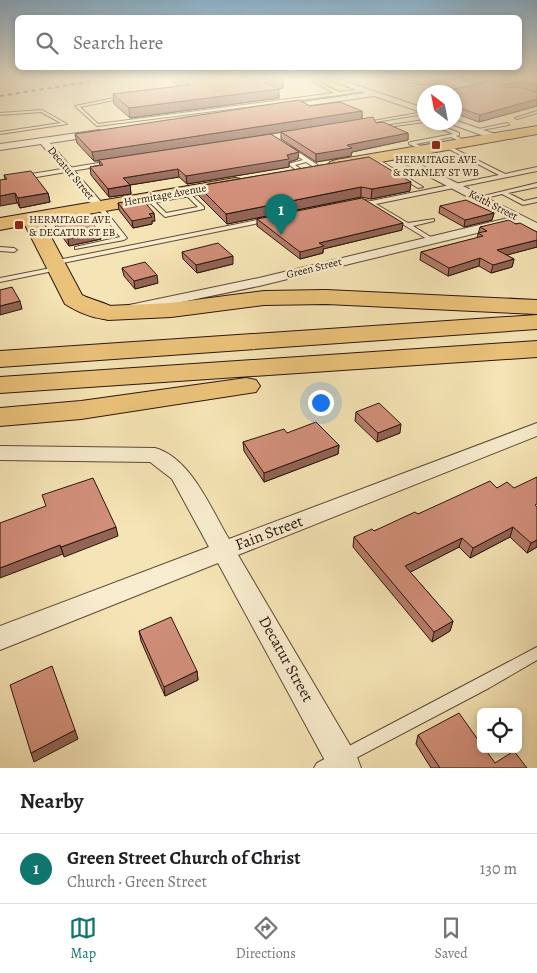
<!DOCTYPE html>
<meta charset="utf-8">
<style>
body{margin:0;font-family:Alegreya,serif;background:#f6f6f6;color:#202124}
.controls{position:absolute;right:15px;bottom:15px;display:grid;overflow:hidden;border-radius:8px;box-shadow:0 2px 8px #0003}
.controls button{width:45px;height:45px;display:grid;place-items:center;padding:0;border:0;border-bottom:1px solid #e0e0e0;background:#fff;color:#202124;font:25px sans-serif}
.compass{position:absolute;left:417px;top:85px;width:45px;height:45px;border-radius:50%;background:#fff;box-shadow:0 2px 8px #0003;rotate:328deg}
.you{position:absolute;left:320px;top:402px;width:18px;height:18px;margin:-12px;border:4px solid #fff;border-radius:50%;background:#1a73e8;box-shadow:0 0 0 8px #1a73e833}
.badge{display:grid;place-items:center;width:32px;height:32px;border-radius:50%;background:#0f766e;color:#fff;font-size:16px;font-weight:700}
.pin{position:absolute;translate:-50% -41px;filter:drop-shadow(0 1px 2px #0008)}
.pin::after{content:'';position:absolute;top:26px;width:18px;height:15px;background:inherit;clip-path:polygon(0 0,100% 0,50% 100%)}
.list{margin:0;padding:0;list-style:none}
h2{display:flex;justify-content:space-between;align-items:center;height:65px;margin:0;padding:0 20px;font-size:21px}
h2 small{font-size:16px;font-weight:400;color:#757577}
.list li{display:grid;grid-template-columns:32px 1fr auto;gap:15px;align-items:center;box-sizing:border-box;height:70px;padding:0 20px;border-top:1px solid #e0e0e0}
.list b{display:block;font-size:19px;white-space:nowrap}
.list p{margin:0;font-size:16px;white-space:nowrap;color:#757577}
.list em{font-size:16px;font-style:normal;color:#757577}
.icon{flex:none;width:28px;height:28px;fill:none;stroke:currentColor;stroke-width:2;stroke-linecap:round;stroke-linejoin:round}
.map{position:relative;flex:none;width:537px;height:768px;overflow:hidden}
.search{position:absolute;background:#fff;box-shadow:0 2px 8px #0003;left:15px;right:15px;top:15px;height:55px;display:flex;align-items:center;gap:12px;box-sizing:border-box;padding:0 18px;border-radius:8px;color:#757577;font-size:19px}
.sheet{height:135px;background:#fff}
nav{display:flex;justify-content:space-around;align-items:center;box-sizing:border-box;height:70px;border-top:1px solid #e0e0e0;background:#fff;font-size:14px;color:#757577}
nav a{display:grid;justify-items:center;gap:2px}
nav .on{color:#0f766e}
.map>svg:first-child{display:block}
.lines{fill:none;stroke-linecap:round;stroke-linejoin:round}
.service-casing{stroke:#5f4935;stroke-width:2}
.minor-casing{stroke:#5f4935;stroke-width:2}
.primary-casing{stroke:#2d150a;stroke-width:2}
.motorway-casing{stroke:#2d150a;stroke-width:2}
.service{fill:#f8edcf;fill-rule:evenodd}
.minor{fill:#f8edcf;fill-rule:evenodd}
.primary{fill:#eac27a;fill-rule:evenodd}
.motorway{fill:#eac27a;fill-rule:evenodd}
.rail{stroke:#2d150a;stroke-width:2;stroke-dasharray:4 4;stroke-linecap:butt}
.wall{fill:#b47b69;stroke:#2d150a}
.shaded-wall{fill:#926455;stroke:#2d150a}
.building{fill:#d18f7a;stroke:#2d150a}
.poi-dot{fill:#8f2418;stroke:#f8edcf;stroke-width:2}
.labels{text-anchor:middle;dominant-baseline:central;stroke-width:5;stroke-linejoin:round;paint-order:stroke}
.far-poi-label{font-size:11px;fill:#2d150a;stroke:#f8edcf}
.far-street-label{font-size:11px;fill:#2d150a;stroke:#f8edcf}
.near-street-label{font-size:16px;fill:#2d150a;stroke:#f8edcf}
</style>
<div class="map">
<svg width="537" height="768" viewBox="0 0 537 768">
<rect width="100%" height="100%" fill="#f5e4b5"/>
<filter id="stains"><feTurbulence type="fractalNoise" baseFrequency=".004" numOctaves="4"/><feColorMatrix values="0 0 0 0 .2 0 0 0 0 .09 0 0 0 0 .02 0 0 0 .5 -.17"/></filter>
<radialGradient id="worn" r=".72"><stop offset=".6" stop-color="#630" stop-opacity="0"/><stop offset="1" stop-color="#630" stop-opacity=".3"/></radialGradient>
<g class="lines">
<defs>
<path id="service" d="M321 78H325L317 81 339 92 365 89 367 90 339 95 97 126 75 106 124 96 123 98 80 107 98 124 334 93 312 81Z
M376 78 423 82 478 78 423 84Z
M42 110 67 124 0 134V132L61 123 41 112 0 115V113Z
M537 111V113L517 119 515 118Z
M424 112V114L363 124 361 123Z
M424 120V122L380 128 378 127Z
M426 122H433L459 133V135L456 136 469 143 465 144 451 137 416 144 427 149V150L425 151 409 144V143L411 142 453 134Z
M507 123 509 125 476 131 474 130Z
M447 145 505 174 537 167V171L376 204 408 223 434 219V221L413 226 434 239 435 240 432 242 369 204 355 201 358 199 371 201 499 175 445 147V146Z
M287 147H291L322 168 317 169 306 162 295 165 304 171 299 172 288 164 303 160 287 149Z
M372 158H376L423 187 418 188 372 160Z
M111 161 114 163 113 164 25 179 22 177 25 175Z
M537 183V187L508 193 524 201 537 198V202L523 205 502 194 478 200 475 198Z
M185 189 204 207V209L165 217 145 198 150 197 166 213 198 207 183 192V190Z
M99 204 101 205 127 238 124 240 75 249V247L120 237 96 206Z
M267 218 270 220 269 221 53 265 50 263 53 261Z
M0 247 14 248 17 250 14 252 0 251Z
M56 267 59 269 58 270 0 282V278Z
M537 647V660L489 688 337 768H314L317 763Z"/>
<path id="minor" d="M325 78H335L424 108V113L374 96 283 109 279 107 283 105 365 93Z
M454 120 501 136 503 138 498 141 495 140 451 124 450 122H454Z
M99 130 102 131V135L50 143 103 204 105 206 103 208H95L41 144 0 150V144Z
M395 152 537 223V232L518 223 259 286 134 312 129 311 127 308 129 305 134 304 259 278 508 218 392 157 390 155Z
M537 423V436L238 555 357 757 361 768H329L218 563 0 650V626L209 547 172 479 150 462 0 460V446L155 448C191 458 211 509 229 539Z"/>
<path id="primary" d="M537 126V134L336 170 330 168 328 165 330 162 336 160Z
M235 178 241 179 243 183 241 187 43 222 82 295C93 301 114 304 120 313L116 318C100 322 79 313 65 304L25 225 0 230V218Z"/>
<path id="motorway" d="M326 290 537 300V314L326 304 264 305 171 317 108 320 100 318 96 313 100 308 108 306 171 303 264 291Z
M537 315V329L0 367V351Z
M537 341V357L0 393V377Z
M246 378 256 380 260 386 256 392 81 419 0 426V408L81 401Z"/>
</defs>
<use href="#service" class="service-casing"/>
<use href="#minor" class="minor-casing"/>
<use href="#primary" class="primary-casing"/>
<use href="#motorway" class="motorway-casing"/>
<use href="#service" class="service"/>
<use href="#minor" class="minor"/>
<use href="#primary" class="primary"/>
<use href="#motorway" class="motorway"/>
<path class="rail" d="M0 96 112 78"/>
</g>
<path class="wall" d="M172 78H279L283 79V88L278 89 279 98 130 118 114 104 113 94 179 86 173 82Z
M421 78H458L438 79Z
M465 78H489L486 82 537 78V106L479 122 454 113V92L482 83 464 81Z
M310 106 362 111V119L408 133V140L352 152 351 156 316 162 281 139V132L271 134 298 159 289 162V167L187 184 179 177 130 185 131 194 109 197 91 175 90 167 100 165 99 161H94L77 143 75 134Z
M369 157 410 191 371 199 361 197 227 224 199 196 198 186Z
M4 175 48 193 50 202 20 208 5 179Z
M118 203 155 221H152V224L133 228 119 210Z
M440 206 494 213 492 220 464 227 439 213Z
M257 219 402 230 323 249V253L300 259 257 226Z
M54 221 101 239 69 246 56 228Z
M516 224 537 232V247L506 255 514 259 512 267 491 273 479 266 448 276 420 260 421 252 477 238 480 227Z
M182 252 233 264 197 273 183 259Z
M122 268 158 283 135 289 124 276Z
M356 412 400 433 377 442 355 421Z
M287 433 339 445 338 454 264 482 244 451 243 442Z
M497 488H514L537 547 527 553 510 537 470 558 459 547 410 572 453 621 450 631 432 642 353 547 354 537 374 531 418 514Z
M139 631 197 671 198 680 165 696 141 641Z
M418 735 495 763 527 768H431L416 744Z"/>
<path class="shaded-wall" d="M438 78H458L438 79Z
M283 79V88L264 91V82Z
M519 82 517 88 503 92 504 86 506 84Z
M279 89V98L130 118 129 108Z
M537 99V106L479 122 480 115Z
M362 111V120L94 161 92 152Z
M408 133V140L352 152 351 156 316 162V154L347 145Z
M299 152 298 159 289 162V167L187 184 186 176 287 155Z
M178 169 179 177 124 186 123 178Z
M411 182 410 191 371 199 372 189Z
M130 185 131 194 109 197 108 189Z
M361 187V197L227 224 226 214Z
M15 193 17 203 0 206V196Z
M48 193 50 202 20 208 18 198Z
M154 213 155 221H152V224L133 228 132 221 149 214Z
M494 213 492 220 464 227 465 220Z
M403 223 402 230 323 249V253L300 259V252L319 243Z
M100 232 101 239 69 246 68 239Z
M537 240V247L496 258 497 250Z
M233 256V264L197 273 196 265Z
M480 258 479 266 448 276 449 268Z
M514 259 512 267 491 273 493 265Z
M157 275 158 283 135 289 134 281Z
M20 301 22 309 0 315V306Z
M401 424 400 433 377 442 378 433Z
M339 445 338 454 264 482V473Z
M116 527 118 536 64 557 61 547Z
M513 527 510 537 470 558 473 548Z
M462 538 459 547 403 576 405 566Z
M537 540V547L527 553 531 543Z
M60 545 63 554 0 578V568Z
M453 621 450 631 432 642 434 632Z
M197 671 198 680 165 696 164 687Z
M75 730 78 739 34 762 31 753Z"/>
<path class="building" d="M179 78H279L283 79 264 82 279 89 129 108 113 94 190 85Z
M505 78H537V86L519 82 506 84 504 86 507 88 518 87 537 92V99L480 115 454 106V92H441Z
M299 100 310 106 340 102 362 111 92 152 75 134Z
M373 117 376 123 383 122 408 133 347 145 352 148 316 154 281 132Z
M271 134 299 152 287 155 289 159 186 176 178 169 123 178 130 185 108 189 90 167 103 165 99 160Z
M369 157 411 182 372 189 361 187 226 214 198 186Z
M31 171 48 193 18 198 15 193 0 196V180L7 179 4 175Z
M362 198 403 223 319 243 324 246 300 252 257 219Z
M142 199 154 213 149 214 152 217 132 221 118 203Z
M466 200 494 213 465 220 440 206Z
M85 215 100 232 68 239 54 221Z
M509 220 516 224 520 223 537 232V240L497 250 514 259 493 265 480 258 449 268 421 252 483 236 478 233 487 231 480 227Z
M218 243 233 256 196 265 182 252Z
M145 262 157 275 134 281 122 268Z
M12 287 20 301 0 306V290Z
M379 403 401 424 378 433 356 412Z
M316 422 339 445 264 473 243 442 284 429 287 433Z
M537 477V504L535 505 537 507V540L531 543 513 527 473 548 462 538 405 566 453 621 434 632 354 537 372 529 374 531 415 512 418 514 490 481 497 488 507 482 514 488Z
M93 478 116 527 61 547 60 545 0 568V523L46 506 42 495Z
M171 617 197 671 164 687 139 631Z
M52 666 75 730 31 753 10 685Z
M459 713 481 744V749H485L495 763 514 751 527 768H440L418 735Z"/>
<linearGradient id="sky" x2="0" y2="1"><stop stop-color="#8bb7d5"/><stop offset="0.42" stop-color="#faf3de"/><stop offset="1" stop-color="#faf3de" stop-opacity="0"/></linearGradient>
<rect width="537" height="185" fill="url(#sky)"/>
<g class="poi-dot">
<rect x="431" y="140" width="10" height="10" rx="2.5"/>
<rect x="14" y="220" width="10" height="10" rx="2.5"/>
</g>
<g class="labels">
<g class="far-poi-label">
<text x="436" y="159">HERMITAGE AVE<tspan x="436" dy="13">&amp; STANLEY ST WB</tspan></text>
<text x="29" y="219" text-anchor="start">HERMITAGE AVE<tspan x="29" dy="13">&amp; DECATUR ST EB</tspan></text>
</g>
<g class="far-street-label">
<text transform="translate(71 173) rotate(50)">Decatur Street</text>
<text transform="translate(165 195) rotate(-10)">Hermitage Avenue</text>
<text transform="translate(493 205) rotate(27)">Keith Street</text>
<text transform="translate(314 268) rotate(-14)">Green Street</text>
</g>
<g class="near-street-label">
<text transform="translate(269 533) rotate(-21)">Fain Street</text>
<text transform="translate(286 659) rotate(61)">Decatur Street</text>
</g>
</g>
<rect width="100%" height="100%" filter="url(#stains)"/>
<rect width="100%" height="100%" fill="url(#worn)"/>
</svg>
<div class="controls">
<button><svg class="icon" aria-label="locate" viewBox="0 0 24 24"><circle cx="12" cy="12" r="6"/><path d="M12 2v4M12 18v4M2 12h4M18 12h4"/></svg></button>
</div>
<svg class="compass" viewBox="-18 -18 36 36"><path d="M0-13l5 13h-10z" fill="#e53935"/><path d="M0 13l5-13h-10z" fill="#757577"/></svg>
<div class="you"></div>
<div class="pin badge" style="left:281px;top:235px">1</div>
<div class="search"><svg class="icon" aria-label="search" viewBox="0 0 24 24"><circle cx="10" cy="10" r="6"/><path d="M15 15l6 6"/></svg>Search here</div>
</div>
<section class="sheet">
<h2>Nearby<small></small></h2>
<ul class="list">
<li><span class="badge">1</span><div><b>Green Street Church of Christ</b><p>Church · Green Street</p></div><em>130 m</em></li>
</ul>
</section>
<nav>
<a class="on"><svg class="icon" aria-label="map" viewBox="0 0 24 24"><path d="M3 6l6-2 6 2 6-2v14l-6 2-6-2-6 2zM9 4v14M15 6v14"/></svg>Map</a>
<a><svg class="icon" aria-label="directions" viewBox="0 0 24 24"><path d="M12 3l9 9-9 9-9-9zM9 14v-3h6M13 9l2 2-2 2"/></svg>Directions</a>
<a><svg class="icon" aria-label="saved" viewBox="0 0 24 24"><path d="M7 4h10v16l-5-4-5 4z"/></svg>Saved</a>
</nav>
